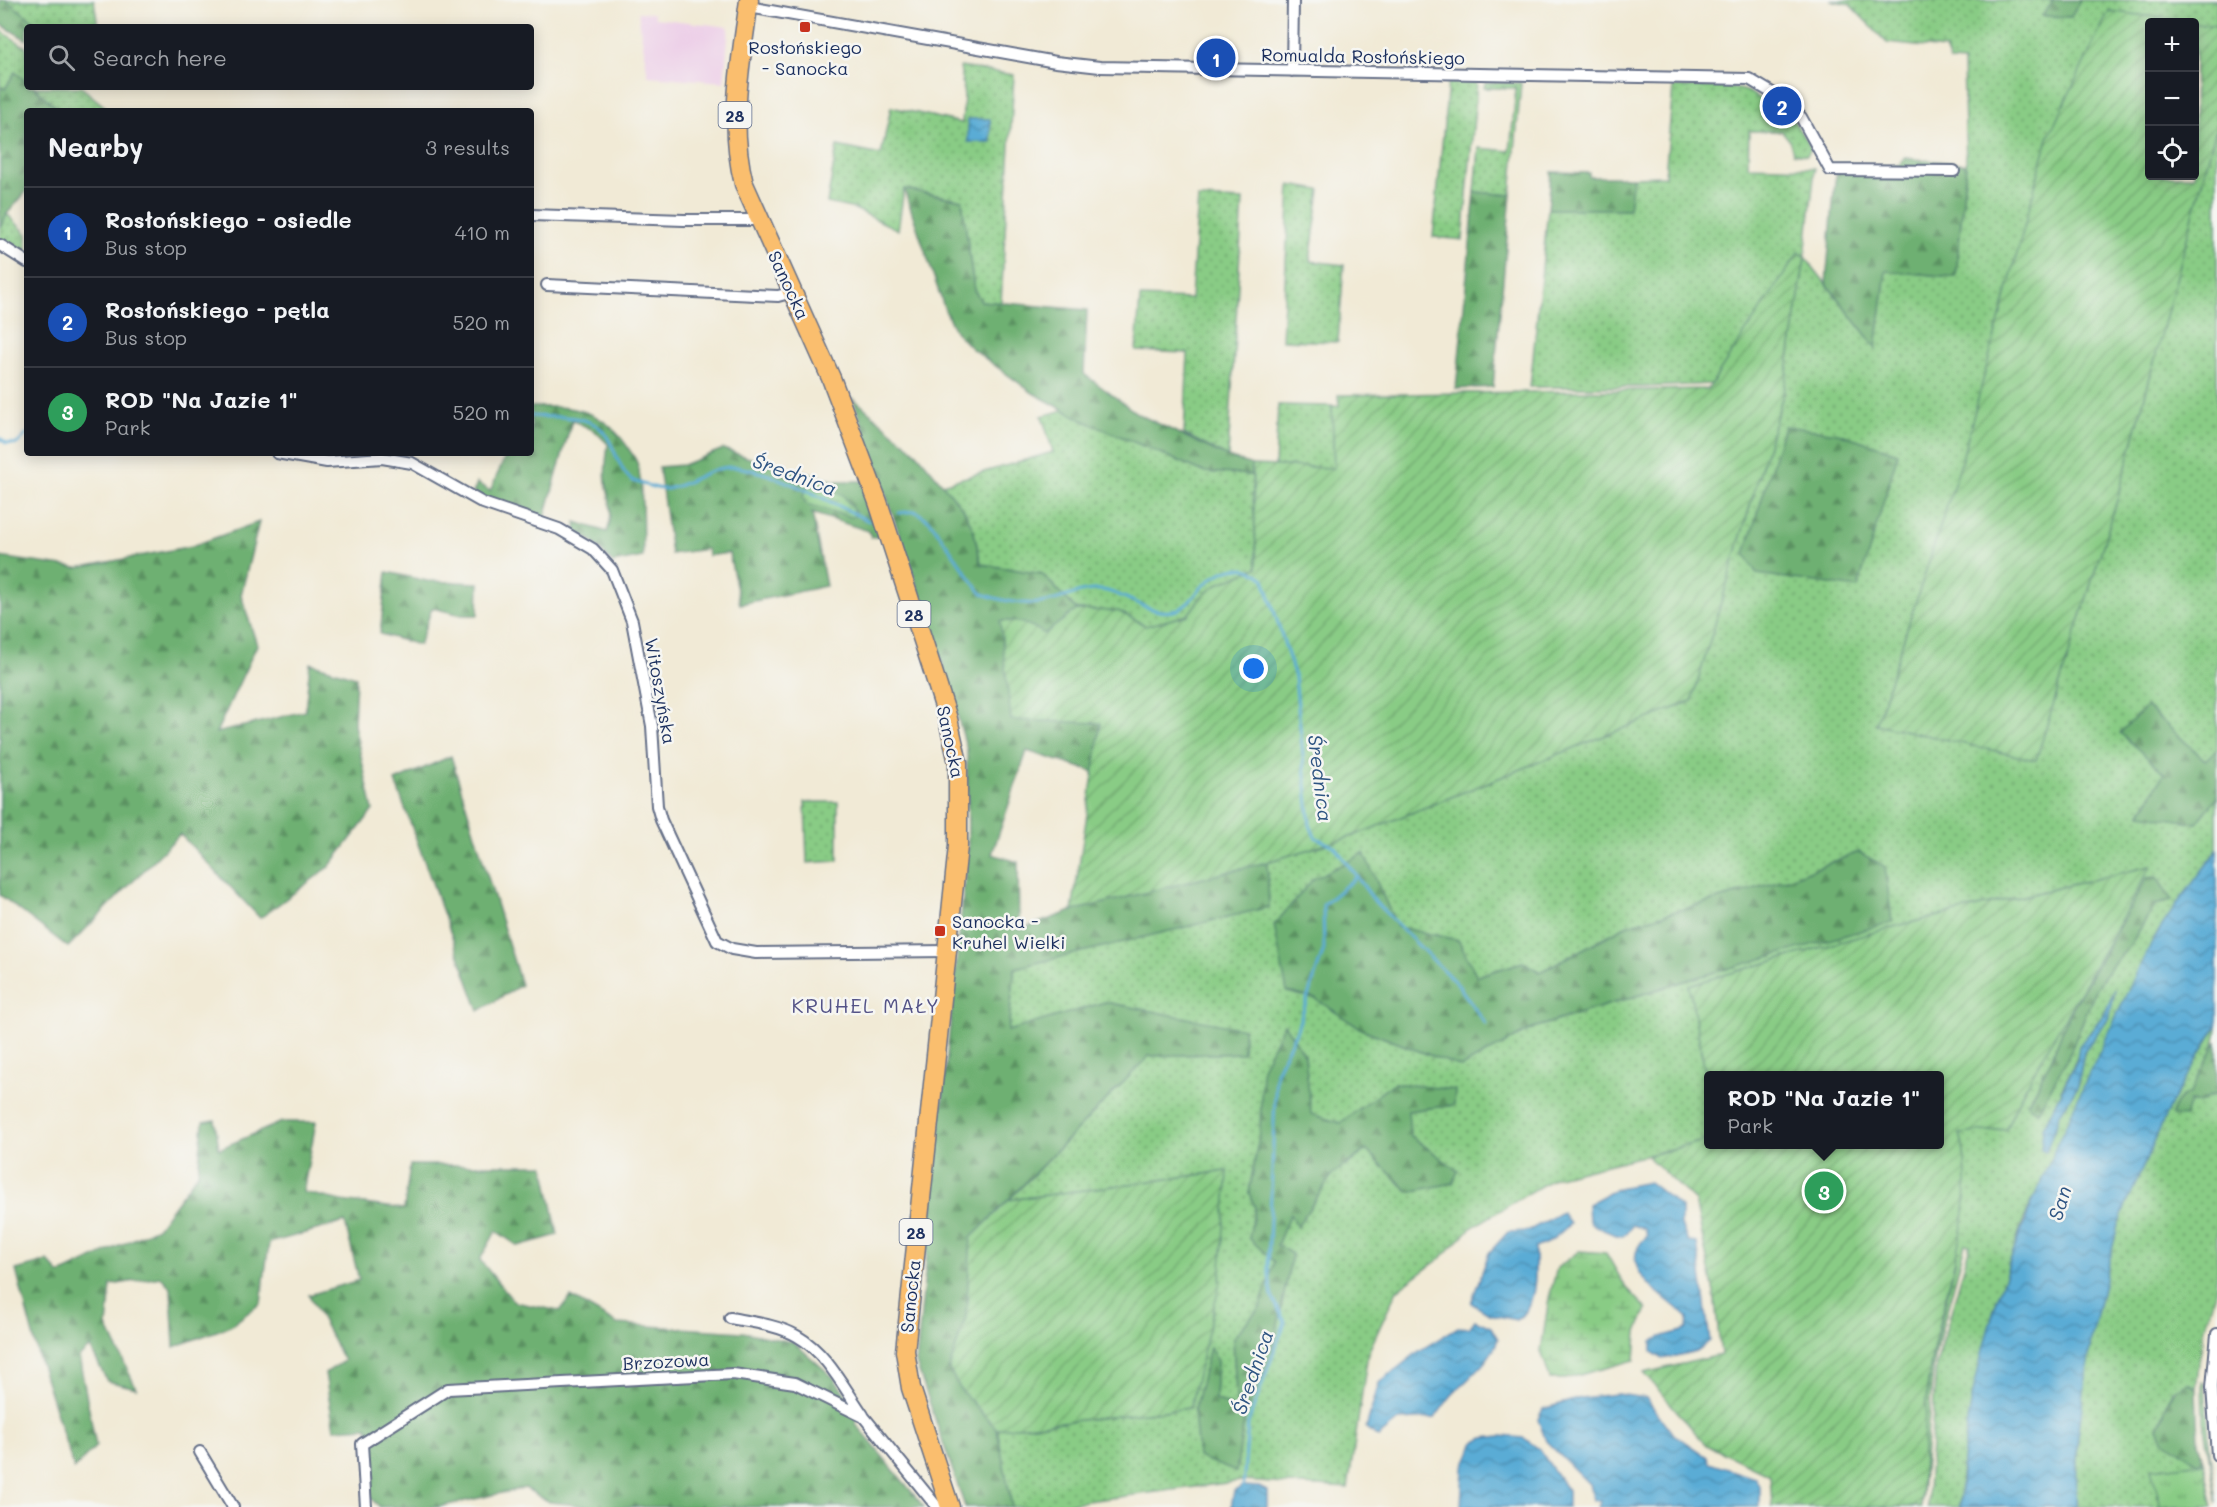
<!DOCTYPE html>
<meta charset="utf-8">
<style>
body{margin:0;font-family:Mali,sans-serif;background:#20242c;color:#f1f3f6}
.controls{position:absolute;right:18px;top:18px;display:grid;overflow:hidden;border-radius:6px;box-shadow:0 3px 15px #0003}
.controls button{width:54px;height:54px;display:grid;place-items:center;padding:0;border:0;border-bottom:2px solid #363941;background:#171b24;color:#f1f3f6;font:30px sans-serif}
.you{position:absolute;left:1254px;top:669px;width:21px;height:21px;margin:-15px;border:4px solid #fff;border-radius:50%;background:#1a73e8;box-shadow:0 0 0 9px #1a73e833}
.badge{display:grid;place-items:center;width:39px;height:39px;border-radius:50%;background:#0f766e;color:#fff;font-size:20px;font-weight:700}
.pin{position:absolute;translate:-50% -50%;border:3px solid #fff;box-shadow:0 2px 6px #0006}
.popup{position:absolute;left:1704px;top:1071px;width:240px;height:78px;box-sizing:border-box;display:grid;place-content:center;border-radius:6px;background:#171b24;filter:drop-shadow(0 2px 4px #0005);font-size:20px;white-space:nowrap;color:#9ea1a6}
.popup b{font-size:22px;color:#f1f3f6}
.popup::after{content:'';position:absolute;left:50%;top:100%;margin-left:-12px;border:12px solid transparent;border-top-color:#171b24}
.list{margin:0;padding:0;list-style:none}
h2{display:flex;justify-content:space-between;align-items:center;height:78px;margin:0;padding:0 24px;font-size:26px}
h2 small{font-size:20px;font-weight:400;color:#9ea1a6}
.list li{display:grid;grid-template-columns:39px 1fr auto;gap:18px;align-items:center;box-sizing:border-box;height:90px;padding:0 24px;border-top:2px solid #363941}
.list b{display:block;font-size:22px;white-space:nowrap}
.list p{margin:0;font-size:20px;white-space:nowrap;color:#9ea1a6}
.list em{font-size:20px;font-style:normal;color:#9ea1a6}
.icon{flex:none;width:33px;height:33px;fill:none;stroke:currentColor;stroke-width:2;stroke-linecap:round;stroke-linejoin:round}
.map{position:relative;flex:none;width:2217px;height:1507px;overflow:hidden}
.search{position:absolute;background:#171b24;box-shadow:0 3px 15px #0003;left:24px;top:24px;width:510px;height:66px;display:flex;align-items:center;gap:15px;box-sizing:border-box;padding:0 21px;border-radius:6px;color:#9ea1a6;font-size:22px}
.panel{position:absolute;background:#171b24;box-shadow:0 3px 15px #0003;left:24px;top:108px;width:510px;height:348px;border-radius:6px}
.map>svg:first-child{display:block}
.built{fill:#edd0e8}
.grass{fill:url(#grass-dots);stroke:#527e72;stroke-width:1.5;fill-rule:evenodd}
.forest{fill:url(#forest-firs);stroke:#447068;stroke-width:1.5}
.wetland{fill:url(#wetland-marsh);stroke:#527e72;stroke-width:1.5}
.park{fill:url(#park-tufts);stroke:#527e72;stroke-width:1.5}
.garden{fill:url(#garden-furrows);stroke:#527e72;stroke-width:1.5}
.water{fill:url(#water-waves);stroke:#3a6e9a;stroke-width:1.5}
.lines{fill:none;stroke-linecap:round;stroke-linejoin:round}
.stream{stroke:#5aacd5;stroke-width:3}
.street-casing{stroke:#667088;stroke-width:14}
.primary-casing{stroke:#667088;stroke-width:21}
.street{stroke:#fff;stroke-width:10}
.primary{stroke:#fabe6e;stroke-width:18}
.poi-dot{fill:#c8321e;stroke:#f6f6f2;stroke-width:2}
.labels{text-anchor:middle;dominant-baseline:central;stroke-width:5;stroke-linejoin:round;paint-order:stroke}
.shield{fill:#f6f6f2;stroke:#5d6b8a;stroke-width:1.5}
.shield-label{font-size:16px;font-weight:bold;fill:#1b2f5e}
.poi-label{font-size:18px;fill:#1b2f5e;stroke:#f6f6f2}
.street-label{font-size:18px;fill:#1b2f5e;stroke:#f6f6f2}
.water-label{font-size:20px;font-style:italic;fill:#2e5482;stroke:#f6f6f2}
.neighbourhood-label{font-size:20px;letter-spacing:1.5px;fill:#545387;stroke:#f6f6f2}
</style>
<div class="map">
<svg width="2217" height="1507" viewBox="0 0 2217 1507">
<defs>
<pattern id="grass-dots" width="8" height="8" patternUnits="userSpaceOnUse" patternTransform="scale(1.5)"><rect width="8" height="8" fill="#89cc85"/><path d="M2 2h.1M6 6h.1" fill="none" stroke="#6fa670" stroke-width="1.8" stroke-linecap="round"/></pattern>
<pattern id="forest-firs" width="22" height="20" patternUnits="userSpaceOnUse" patternTransform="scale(1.5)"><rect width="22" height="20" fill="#6eb072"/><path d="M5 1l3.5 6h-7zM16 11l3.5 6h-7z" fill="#5a9061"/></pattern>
<pattern id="wetland-marsh" width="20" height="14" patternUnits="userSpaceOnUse" patternTransform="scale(1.5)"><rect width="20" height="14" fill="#89cc85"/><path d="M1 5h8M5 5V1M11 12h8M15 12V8" fill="none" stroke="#6fa670"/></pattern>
<pattern id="park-tufts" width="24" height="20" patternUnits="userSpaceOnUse" patternTransform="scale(1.5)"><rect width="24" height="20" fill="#89cc85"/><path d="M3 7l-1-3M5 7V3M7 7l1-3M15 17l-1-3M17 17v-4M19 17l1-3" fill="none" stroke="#6fa670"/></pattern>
<pattern id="garden-furrows" width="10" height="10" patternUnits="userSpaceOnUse" patternTransform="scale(1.5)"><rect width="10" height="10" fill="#89cc85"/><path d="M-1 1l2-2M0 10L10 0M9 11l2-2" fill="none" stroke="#6fa670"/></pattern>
<pattern id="water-waves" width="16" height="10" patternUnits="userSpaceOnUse" patternTransform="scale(1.5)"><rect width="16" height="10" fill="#5aacd5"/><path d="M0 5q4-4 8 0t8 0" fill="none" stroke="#4a8cb0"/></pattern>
</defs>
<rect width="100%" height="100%" fill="#f6f6f2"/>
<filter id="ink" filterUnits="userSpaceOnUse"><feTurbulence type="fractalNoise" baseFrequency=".0167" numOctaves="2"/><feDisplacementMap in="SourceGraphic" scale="12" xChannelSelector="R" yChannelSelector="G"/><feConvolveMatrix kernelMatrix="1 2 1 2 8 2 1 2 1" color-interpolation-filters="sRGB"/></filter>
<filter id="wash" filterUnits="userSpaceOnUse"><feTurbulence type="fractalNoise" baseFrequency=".008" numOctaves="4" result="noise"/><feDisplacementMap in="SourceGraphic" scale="24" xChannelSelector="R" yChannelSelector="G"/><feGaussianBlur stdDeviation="1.35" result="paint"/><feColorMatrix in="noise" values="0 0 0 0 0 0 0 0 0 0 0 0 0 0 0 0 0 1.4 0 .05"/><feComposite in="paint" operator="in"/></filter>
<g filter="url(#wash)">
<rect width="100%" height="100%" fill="#f1ead6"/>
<path class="built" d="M638 12 654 13 655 18 729 27 724 82 648 76Z"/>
<path class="grass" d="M6 0H94L98 27H41Z
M1830 0H2053L2043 16 2071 17 2080 0H2217V26L2109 11 1876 724 2036 759 2118 497 2217 125V750L2205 760 2147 707 2164 773 2141 813 2197 823 2217 797V850L2154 938 2023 1221 1993 1312 1975 1387 1961 1474 1960 1507H1927L1936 1365 1970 1245 1965 1244 1934 1358 1921 1507 1924 1418 1932 1357 1955 1263 1960 1133 2006 1129 2019 1099 2150 866 1897 926 1689 985 1708 1087V1140L1554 1178 1471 1228 1441 1258 1397 1290 1368 1353 1348 1488 1242 1481 1041 1507H1012L997 1429 1190 1408 1227 1171 1009 1200 1149 1056 1243 1053 1244 1030 1105 1002 1008 1032 1015 968 1269 907 1267 862 1353 836 1692 701 1784 391 1805 257 1799 253 1712 384 1644 387H1530L1548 209H1628L1633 177 1665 176 1673 87H1731L1749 92 1786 116 1790 115 1811 148 1807 155 1793 153 1790 141 1782 131H1749L1748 166 1815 168 1805 257 1876 347 1886 271 1956 277 1966 164 1963 62 1950 61 1945 49 1887 43 1849 4ZM1859 852 1688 980 1533 1028 1461 1067 1361 1029 1316 999 1287 992 1363 853 1397 927 1458 940 1476 976 1523 962 1540 972 1628 925 1785 880ZM2147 879 2172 900 2155 904 2129 947 2112 965 2096 989 2069 1055 2038 1111 2027 1104 2052 1058 2067 1018ZM2115 990 2107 1020 2084 1051 2078 1085 2060 1114 2046 1150 2043 1128 2090 1031 2105 1013ZM1305 1055 1310 1114 1340 1123 1394 1083 1454 1105 1407 1111 1410 1135 1458 1171 1409 1192 1367 1150 1331 1176 1297 1227 1290 1213 1277 1245 1292 1254 1272 1354 1245 1415 1236 1471 1194 1411 1217 1361 1215 1399 1237 1409 1233 1338 1260 1307 1275 1262 1250 1238 1255 1207 1249 1193 1260 1131Z
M0 30 27 48V82L15 73 5 90 0 87Z
M960 67 1014 75 1001 303 981 301 974 290 962 200 904 189 898 230 855 209 827 203 837 146 881 155 891 107 962 123 964 96Z
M1448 83H1477L1463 240 1433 237Z
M1485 83H1521L1511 195 1475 192 1479 148 1510 151 1516 88H1484Z
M34 87H81L110 111H60Z
M1290 185 1320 190 1310 261 1344 265 1338 342 1282 340Z
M1198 198 1243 200 1228 457 1184 434 1188 353 1136 351 1140 297 1191 299Z
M7 214 27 234V256L12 243 0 239V228Z
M1278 405 1332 406 1334 468 1275 466Z
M1063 410 1204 472 1252 475 1257 568 1218 584 1202 596 1188 615 1146 626 1118 611 1077 610 1042 574 981 564 973 528 942 484 1053 452 1042 416Z
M805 802H838V861L807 863Z
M2217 1025C2217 1049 2202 1072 2190 1093L2182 1096 2173 1108C2184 1103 2210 1100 2217 1093V1287L2203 1333 2196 1389 2190 1383 2172 1390 2158 1428 2197 1462 2203 1460 2204 1463 2187 1465 2179 1507H2076L2077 1444 2091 1339 2118 1224 2171 1103Z
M2202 1382 2205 1384 2210 1453 2217 1503 2203 1421Z"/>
<path class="forest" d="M0 0H6L41 27H27V40L0 24Z
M2053 0H2080L2071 17 2042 16Z
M15 72 27 82V87H34L60 111H27V191L7 214 0 228V87L5 89Z
M1905 158 1966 164 1956 277 1886 271 1876 348 1826 283 1835 181 1838 169 1899 165Z
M1551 172 1589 173V177H1633L1629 209H1548Z
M904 189 962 200 974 290 981 301 1087 310 1084 374 1138 414 1228 457 1252 465V475L1204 472 1082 420 1033 393 971 348 955 331 945 310Z
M1475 192 1511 195 1493 387 1456 389Z
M853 398 917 453 964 510 973 528 981 564 1042 574 1077 610 1044 634C1029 623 1019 621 1001 621L1102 723 1094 772 1027 751 992 854 1018 862 1019 930 1072 911 1267 862 1269 907 1015 968 1008 1031 1105 1002 1244 1029 1243 1053 1149 1056 971 1238 966 1317 949 1369 961 1390 997 1429 1012 1507H965L916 1363 968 847 967 750 939 650Z
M531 407C574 406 601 408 627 446 630 452 637 459 638 466 644 493 642 529 643 557L613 563 593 542 576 531V522L607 532C614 512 610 502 606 482 604 470 607 456 608 444L595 431 572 420 545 517 488 501 473 493 477 483 490 491 507 453H531Z
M1784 426 1838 433 1898 453 1858 588 1757 574 1745 554Z
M723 449 776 467 803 471 835 481H862L880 531 877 537H871L869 531 812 513 826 586 740 604 729 553 708 556 707 549 671 554 659 467 683 465Z
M259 522 241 595 257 645 216 733 305 711 310 663 356 677 354 725 373 810 329 867 260 918 180 834 68 947 0 895V557L77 568 192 546Z
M387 572 427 581 479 583 478 615H462L432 608 419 645 380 634Z
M2146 706 2205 760 2217 750V797L2197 823 2141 814 2164 773 2120 733Z
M451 756 521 985 479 1011 395 781Z
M1859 852 1885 867 1892 922 1688 980 1533 1028 1461 1067 1361 1029 1316 999 1287 992 1274 925 1313 879 1364 853 1397 927 1458 940 1477 976 1523 962 1540 972 1628 925 1785 880Z
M2157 877 2172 901 2155 905 2129 947 2112 965 2096 989 2069 1055 2038 1111 2027 1105 2052 1058 2067 1018 2147 878Z
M1284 1024 1305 1055 1311 1114 1340 1123 1394 1083 1455 1090 1454 1105 1408 1111 1410 1135 1458 1171 1453 1183 1409 1192 1366 1150 1331 1176 1297 1227 1290 1214 1277 1245 1292 1254 1272 1355 1245 1415 1236 1472 1198 1457 1194 1411 1210 1347 1217 1361 1215 1399 1237 1409 1233 1338 1260 1307 1274 1262 1249 1238 1255 1207 1249 1193 1260 1131 1262 1068Z
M2217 1041V1093L2199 1103 2190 1101 2185 1117 2172 1116C2173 1104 2180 1097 2190 1093Z
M215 1120 219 1149 282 1122H316L303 1192 341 1201 404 1209 410 1165H544L558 1235 518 1246 496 1231 480 1260 514 1302 560 1311 571 1297 617 1324 743 1332 793 1342 833 1377 856 1409V1424L924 1507H595L549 1502 525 1488 438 1507H380L370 1498 368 1427 334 1429 325 1373 344 1361 309 1295 359 1280 345 1222 269 1243 261 1303 230 1326 174 1347 171 1288 161 1277 111 1285 107 1326 136 1388 107 1381 90 1347 79 1357 96 1446 74 1469 38 1355 16 1270 48 1261 60 1274 157 1228 198 1173 203 1122Z
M2190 1383 2196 1389 2198 1442 2203 1460 2197 1462 2163 1439 2158 1428C2168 1408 2166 1387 2190 1383Z"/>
<path class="wetland" d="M811 485 843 495 857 515 851 517 806 504 803 497 807 486Z
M1579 1251 1606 1253 1625 1286 1647 1309 1637 1332 1635 1360 1565 1379H1550L1541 1351 1549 1298 1557 1268Z"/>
<path class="park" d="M2204 1463 2213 1507H2161L2151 1469Z"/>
<path class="garden" d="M2109 11 2191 22H2150V176H2194L2195 23 2217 26V125L2118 497 2036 760 1876 724 1960 466 2048 138Z
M1799 252 1805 257 1784 391 1692 701 1353 836 1267 862 1072 911 1101 723 1011 720 1000 621C1018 621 1029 623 1044 634L1077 610 1118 611 1146 626 1188 615 1202 596 1218 584 1257 568 1252 465 1334 468 1332 406H1339L1338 395 1708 389Z
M2151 866 2019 1099 2006 1129 1960 1134C1980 1205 1945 1286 1932 1355 1923 1405 1923 1457 1921 1507H1772L1770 1475 1706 1445 1644 1373 1721 1355 1714 1293 1695 1201 1647 1156 1708 1140V1144H1940V1076H1708V1087L1689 985 1897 926Z
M1228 1171 1220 1282 1190 1408 997 1429 961 1390 949 1369 966 1317 971 1238 1009 1200Z"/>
<path class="water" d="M968 119H990L991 142H968Z
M2217 850V1025L2171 1103 2118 1224 2091 1339 2077 1444 2076 1507H1960C1964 1349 2029 1202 2095 1062 2115 1021 2132 978 2154 939 2172 908 2197 879 2217 850Z
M2115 989 2110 1016 2084 1051 2078 1085 2060 1114 2046 1151 2041 1149 2043 1128 2077 1060 2079 1046 2105 1013Z
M1649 1182 1681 1207V1225L1688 1242 1697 1243 1710 1341 1697 1351 1663 1359 1652 1352V1342C1663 1333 1675 1335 1687 1329L1688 1318C1668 1297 1611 1269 1647 1236L1645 1229 1633 1225 1623 1236C1615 1236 1595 1227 1589 1221L1588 1204 1618 1188Z
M1562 1212 1570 1224 1551 1241 1535 1248C1535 1272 1539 1305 1516 1320L1489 1314 1471 1303 1489 1253 1508 1232 1528 1231Z
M1475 1320 1491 1327 1498 1339C1489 1364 1470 1376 1452 1395 1446 1402 1441 1410 1435 1418L1399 1420 1378 1437 1366 1428 1379 1383 1419 1351 1458 1327 1469 1328Z
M1617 1394 1646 1398 1672 1433 1707 1457 1709 1463 1755 1478 1760 1488V1507H1598L1601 1500 1593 1501 1591 1486 1546 1441 1538 1419 1543 1409 1581 1398Z
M1501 1436 1524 1438 1539 1449 1568 1491V1507H1461L1463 1468 1475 1442 1483 1438Z
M1244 1486 1259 1487 1267 1491V1507H1231L1234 1491Z"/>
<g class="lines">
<path class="stream" d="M531 416C553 418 574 414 594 424 616 435 616 475 636 482 644 484 659 490 667 489 689 485 708 467 732 467 768 468 835 504 869 521
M0 438 6 443 17 444 27 434
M899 513 915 511 930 521 981 593C996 600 1023 605 1040 603 1062 601 1079 588 1102 590 1126 593 1152 618 1177 610 1188 606 1193 597 1200 589 1220 569 1242 559 1264 579L1295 677 1310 825 1315 837 1335 847 1376 903 1458 985 1486 1024
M1243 1489 1248 1423 1285 1322 1272 1297 1268 1268 1276 1072 1296 1032 1324 949 1323 905 1355 878"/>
</g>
</g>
<g filter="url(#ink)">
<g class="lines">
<defs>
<path id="street" d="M749 7 1056 62 1100 67 1749 79 1774 94 1801 117 1830 170 1954 171
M1292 71 1293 0
M531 215 684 220H758
M0 245 27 262
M547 285 778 296 793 292
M277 453 327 462 382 458 412 463 483 503 559 529 593 549 612 570 632 621 652 726 657 806 661 820 717 941 732 949 756 953 948 951
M730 1318C752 1322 778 1325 797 1336 827 1353 844 1388 863 1415
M2217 1334 2212 1387 2217 1455
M200 1452 233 1507
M366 1507 362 1444 448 1389 733 1374 795 1383 864 1417 937 1507"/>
<path id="primary" d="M749 0C741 62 728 122 744 184L831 378 878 502 931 665 948 719 958 763V846L905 1351 911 1388 950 1507"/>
</defs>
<use href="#street" class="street-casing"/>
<use href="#primary" class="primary-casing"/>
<use href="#street" class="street"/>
<use href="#primary" class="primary"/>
</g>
</g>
<g class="poi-dot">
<rect x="799" y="21" width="12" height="12" rx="3"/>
<rect x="934" y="925" width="12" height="12" rx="3"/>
</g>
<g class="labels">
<g class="shield">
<rect x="718.5" y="102" width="33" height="26" rx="4.5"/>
<rect x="897.5" y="601" width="33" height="26" rx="4.5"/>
<rect x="899.5" y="1219" width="33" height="26" rx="4.5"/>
</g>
<g class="shield-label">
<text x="735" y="115">28</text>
<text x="914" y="614">28</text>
<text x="916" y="1232">28</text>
</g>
<g class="poi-label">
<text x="805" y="47">Rosłońskiego<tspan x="805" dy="21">- Sanocka</tspan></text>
<text x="952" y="921" text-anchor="start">Sanocka -<tspan x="952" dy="21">Kruhel Wielki</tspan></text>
</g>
<g class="street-label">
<text transform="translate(1363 56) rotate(1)">Romualda Rosłońskiego</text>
<text transform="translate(789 285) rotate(65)">Sanocka</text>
<text transform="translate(661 691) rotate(80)">Witoszyńska</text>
<text transform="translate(951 742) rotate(78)">Sanocka</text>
<text transform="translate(910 1296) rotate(-84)">Sanocka</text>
<text transform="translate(666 1361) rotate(-3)">Brzozowa</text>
</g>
<g class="water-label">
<text transform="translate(795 474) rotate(20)">Średnica</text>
<text transform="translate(1321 778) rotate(83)">Średnica</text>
<text transform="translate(2059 1203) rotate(-73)">San</text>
<text transform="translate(1252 1372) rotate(-71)">Średnica</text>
</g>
<g class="neighbourhood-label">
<text x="866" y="1005">KRUHEL MAŁY</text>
</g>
</g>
</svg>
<div class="controls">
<button>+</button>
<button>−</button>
<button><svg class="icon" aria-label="locate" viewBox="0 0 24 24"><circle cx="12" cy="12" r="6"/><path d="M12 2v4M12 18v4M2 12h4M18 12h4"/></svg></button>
</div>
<div class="you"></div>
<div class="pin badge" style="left:1216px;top:58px;background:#1a4fb4">1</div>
<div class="pin badge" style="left:1782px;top:106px;background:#1a4fb4">2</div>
<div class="pin badge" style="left:1824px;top:1191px;background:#2e9e5b">3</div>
<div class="popup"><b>ROD &quot;Na Jazie 1&quot;</b>Park</div>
<div class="search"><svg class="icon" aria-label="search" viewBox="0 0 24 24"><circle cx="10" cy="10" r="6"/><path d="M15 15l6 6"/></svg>Search here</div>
<section class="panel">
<h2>Nearby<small>3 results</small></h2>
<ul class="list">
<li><span class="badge" style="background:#1a4fb4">1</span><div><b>Rosłońskiego - osiedle</b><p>Bus stop</p></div><em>410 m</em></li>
<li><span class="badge" style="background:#1a4fb4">2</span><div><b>Rosłońskiego - pętla</b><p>Bus stop</p></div><em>520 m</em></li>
<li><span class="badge" style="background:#2e9e5b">3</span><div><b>ROD &quot;Na Jazie 1&quot;</b><p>Park</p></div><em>520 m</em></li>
</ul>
</section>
</div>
